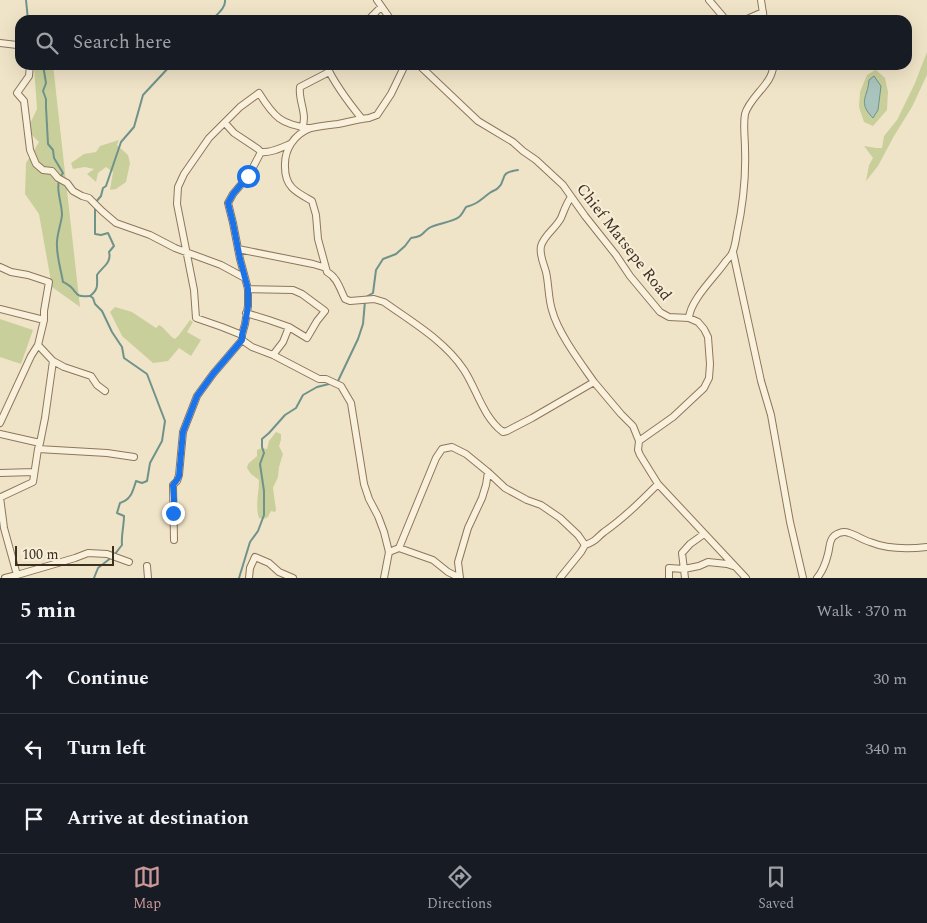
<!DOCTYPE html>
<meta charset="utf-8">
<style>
body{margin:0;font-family:Spectral,serif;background:#242831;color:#f1f3f6}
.scale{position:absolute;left:15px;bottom:12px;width:99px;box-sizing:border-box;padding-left:5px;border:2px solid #3d2e20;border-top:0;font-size:14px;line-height:18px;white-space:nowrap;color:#3d2e20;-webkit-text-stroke:4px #f7eed8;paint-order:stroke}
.stop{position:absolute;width:15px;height:15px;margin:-11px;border:4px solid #1a73e8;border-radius:50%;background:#fff}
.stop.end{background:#1a73e8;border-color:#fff;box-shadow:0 1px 5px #0008}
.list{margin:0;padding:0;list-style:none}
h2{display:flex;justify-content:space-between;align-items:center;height:65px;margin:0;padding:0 20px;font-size:21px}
h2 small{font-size:16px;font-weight:400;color:#9ea1a6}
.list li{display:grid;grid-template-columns:32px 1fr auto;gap:15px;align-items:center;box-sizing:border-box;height:70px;padding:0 20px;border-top:1px solid #363941}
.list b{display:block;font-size:19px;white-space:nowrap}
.list em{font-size:16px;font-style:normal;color:#9ea1a6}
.icon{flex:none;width:28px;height:28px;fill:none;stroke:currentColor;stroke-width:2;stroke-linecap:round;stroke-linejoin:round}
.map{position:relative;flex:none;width:927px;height:578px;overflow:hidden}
.search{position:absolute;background:#171b24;box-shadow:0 5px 20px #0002;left:15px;right:15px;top:15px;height:55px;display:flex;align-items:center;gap:12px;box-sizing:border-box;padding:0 18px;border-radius:15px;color:#9ea1a6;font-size:19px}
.sheet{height:275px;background:#171b24}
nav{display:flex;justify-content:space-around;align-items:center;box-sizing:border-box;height:70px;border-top:1px solid #363941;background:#171b24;font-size:14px;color:#9ea1a6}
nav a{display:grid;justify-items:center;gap:2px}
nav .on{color:#cc999b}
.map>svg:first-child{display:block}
.green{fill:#c9cf9b}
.water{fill:#a9c4bc;stroke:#6f938a}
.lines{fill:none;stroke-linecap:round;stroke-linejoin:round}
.stream{stroke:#6f938a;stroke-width:2}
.street-casing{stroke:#8d765c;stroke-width:8}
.street{stroke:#faf1dc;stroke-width:6}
.route{stroke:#1a73e8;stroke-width:6}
.labels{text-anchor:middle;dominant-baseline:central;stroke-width:4;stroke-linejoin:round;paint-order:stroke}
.street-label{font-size:16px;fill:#3d2e20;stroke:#f7eed8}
</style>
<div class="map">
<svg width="927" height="578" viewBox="0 0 927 578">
<rect width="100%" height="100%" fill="#f0e4c8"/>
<path class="green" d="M927 52V75L912 107 894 136 878 166 866 181 869 165 873 158 864 146 876 148H882L884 136 897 120 915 83Z
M35 65H53L80 307 52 287 39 214 25 194 26 163 39 142 27 130 37 109 34 66Z
M874 65H877L876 70 885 78 888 92 887 110 873 126 864 122 859 107 860 92 867 75 875 70Z
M119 140 117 145 128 155 130 163 126 182 116 189 110 190 113 172 106 167 98 173 96 182 87 174 94 169 85 167 73 169 71 163 84 154 96 152 100 146Z
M115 307 132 312 156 328 159 325C166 329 168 335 175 339L179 335 190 320 193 322 187 332 201 340 191 356 179 348 168 361 153 363 122 336 110 312Z
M0 319 33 330 21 364 0 357Z
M276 432 281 434V440L279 446 283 454 279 467 278 477 273 488 276 510 275 512 271 511 268 517 264 519 259 518C255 506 259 493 259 480L251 474 247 468 248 464 257 456V450L262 448 267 449 269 441Z"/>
<path class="water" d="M874 76 881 86 878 110 873 118C857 102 868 97 869 80Z"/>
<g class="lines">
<path class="stream" d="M26 0 28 20
M212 20C217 14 226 8 225 0
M43 65 46 83 43 91 46 99V107L48 144 53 150 54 158 63 173C53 185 62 201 62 215 61 225 56 236 57 246 57 258 61 270 63 282 64 282 70 286 71 287 78 294 75 297 89 296
M95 203 101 196 103 188 106 186 121 142 134 127 143 95 171 65
M95 208V234L101 235 108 233 114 246 109 252C112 263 102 267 97 275 97 285 99 289 90 296L93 298 95 304 102 311 112 332 122 347 124 358 147 374 165 421 162 441 150 463 147 481 142 483 136 481C133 491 131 500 120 503L117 513 124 516C124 526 121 535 122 545L115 554
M366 297 373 293 376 270 383 259 396 254 405 246 411 238C424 236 421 234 429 228 437 223 451 223 459 217 462 215 464 210 466 207 478 204 481 199 491 192 493 191 496 190 498 188 508 179 497 173 518 170
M336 382 338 381 358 339 363 324 365 301
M94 578 98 568 112 557
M239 578 250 542 258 531 264 515V491L260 464 264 453 262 447V439L269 433 285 415 296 408 303 395 317 387 329 384"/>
<defs>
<path id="street" d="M377 0 391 20
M709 0 726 20
M761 0 764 20
M368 20 381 7
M745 20 763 12
M0 43 17 45 20 47
M30 65 29 76 17 93 24 101 30 150 36 164 43 170 52 171 58 178 67 183 73 191 82 196 89 198 102 211 116 223 150 235 175 248 221 265 245 278
M326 65C335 85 349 103 362 119
M405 65 391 94 377 115 369 118C359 119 348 122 338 124 329 125 320 126 311 128 294 134 284 150 285 167 285 187 296 192 312 201L316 215 318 239 327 272C337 277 340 289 345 299L350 301 374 299 384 302C412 322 445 341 464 370 477 390 483 417 503 432L507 431 532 418 594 382 621 414 633 426 639 441
M419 65 478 121 513 142 523 151 536 160 563 185 585 216 616 255 630 276 660 312 669 317 689 318 698 322 704 329 708 337 710 364 709 378 704 388 673 417 639 441 638 450 640 455 658 484 746 578
M225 123 234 133 258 149 261 152C271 153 281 148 290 144
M302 128C308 114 298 101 300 87L329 72
M571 197C566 204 564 211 561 218 556 228 544 235 541 246 539 255 544 264 546 272 549 285 548 297 552 310 558 333 580 362 594 382
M238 249 313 264 323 267 325 266
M733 252 761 381 771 415 790 522 803 578
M0 267 11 272 28 275 49 282 44 311V320L38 345 31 356 0 423
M0 309 44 320
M246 313 269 320 289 327 307 338 317 321 325 311 302 294 293 290 248 289
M689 318C690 300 716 276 726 261 729 258 732 255 733 251 735 246 736 239 737 233 743 205 746 176 745 149 745 137 743 125 745 114 750 96 774 83 773 65
M242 335 222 327 196 318 194 290 177 204 178 187 184 174 209 138 240 107 259 93C274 117 281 125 310 128
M242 340 252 347 273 355 319 379H326L341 386 351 403 364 484 369 499 378 516 384 532 389 552
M38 345 53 361 64 367 91 376 97 385 105 391
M273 355 283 342 289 327
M0 434 40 443 38 449 107 453 134 457
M40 443 45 418 53 361
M0 473 34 472
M0 497 4 528 17 575 5 578
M1 497 33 482 38 449
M174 540 173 485 177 481 179 475 183 432 197 396 213 374 242 340V335L245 324 248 306V289L240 259 233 223 228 203 233 194 249 175 261 152
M399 548 436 458 442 449 452 447 466 454 488 472 505 488 527 500 541 505 560 518 578 535 585 545
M147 566 148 578
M17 575 75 558 88 553 107 554 129 562
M249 578 250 568 255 557 269 563 279 572 293 578
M384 578 389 552 399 548 433 560 448 572 460 578
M460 578 458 562 468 528 482 498 486 485 488 472
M560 578 581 552 585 545C597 541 595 539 604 532 624 518 641 501 658 484
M669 578V568L684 569 699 566 708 562 727 564 733 566
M685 578 682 553 690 544 704 534
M817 578C823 571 826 562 828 554 830 547 829 540 834 536 838 533 844 531 849 533 856 535 863 540 870 542 887 549 909 549 927 547"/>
</defs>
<use href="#street" class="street-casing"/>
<use href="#street" class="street"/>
</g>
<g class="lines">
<path class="route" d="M173 513 174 500 173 485 177 480 179 476 183 432 197 396 213 374 242 340V335L245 324 248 306V289L240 259 233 223 228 203 233 194 248 176"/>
</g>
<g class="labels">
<g class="street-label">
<text transform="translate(624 242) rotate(52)">Chief Matsepe Road</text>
</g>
</g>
</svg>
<div class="scale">100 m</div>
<div class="stop" style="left:248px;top:176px"></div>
<div class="stop end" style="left:173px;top:513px"></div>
<div class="search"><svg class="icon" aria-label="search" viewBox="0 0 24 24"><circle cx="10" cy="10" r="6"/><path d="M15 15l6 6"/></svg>Search here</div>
</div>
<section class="sheet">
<h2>5 min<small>Walk · 370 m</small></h2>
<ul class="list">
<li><svg class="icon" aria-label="ahead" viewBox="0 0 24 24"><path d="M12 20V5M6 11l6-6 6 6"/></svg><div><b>Continue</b></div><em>30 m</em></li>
<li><svg class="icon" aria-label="left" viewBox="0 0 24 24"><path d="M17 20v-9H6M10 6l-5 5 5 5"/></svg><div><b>Turn left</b></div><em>340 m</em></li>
<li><svg class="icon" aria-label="arrive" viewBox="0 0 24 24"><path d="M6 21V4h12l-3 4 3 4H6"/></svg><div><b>Arrive at destination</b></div></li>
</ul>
</section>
<nav>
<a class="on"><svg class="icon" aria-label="map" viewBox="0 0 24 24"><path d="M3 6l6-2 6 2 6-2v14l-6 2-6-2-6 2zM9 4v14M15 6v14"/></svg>Map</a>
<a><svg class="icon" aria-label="directions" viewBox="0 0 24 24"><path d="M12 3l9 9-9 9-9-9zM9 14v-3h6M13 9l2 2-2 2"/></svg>Directions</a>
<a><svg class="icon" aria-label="saved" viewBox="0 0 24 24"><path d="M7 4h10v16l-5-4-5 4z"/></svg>Saved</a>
</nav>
